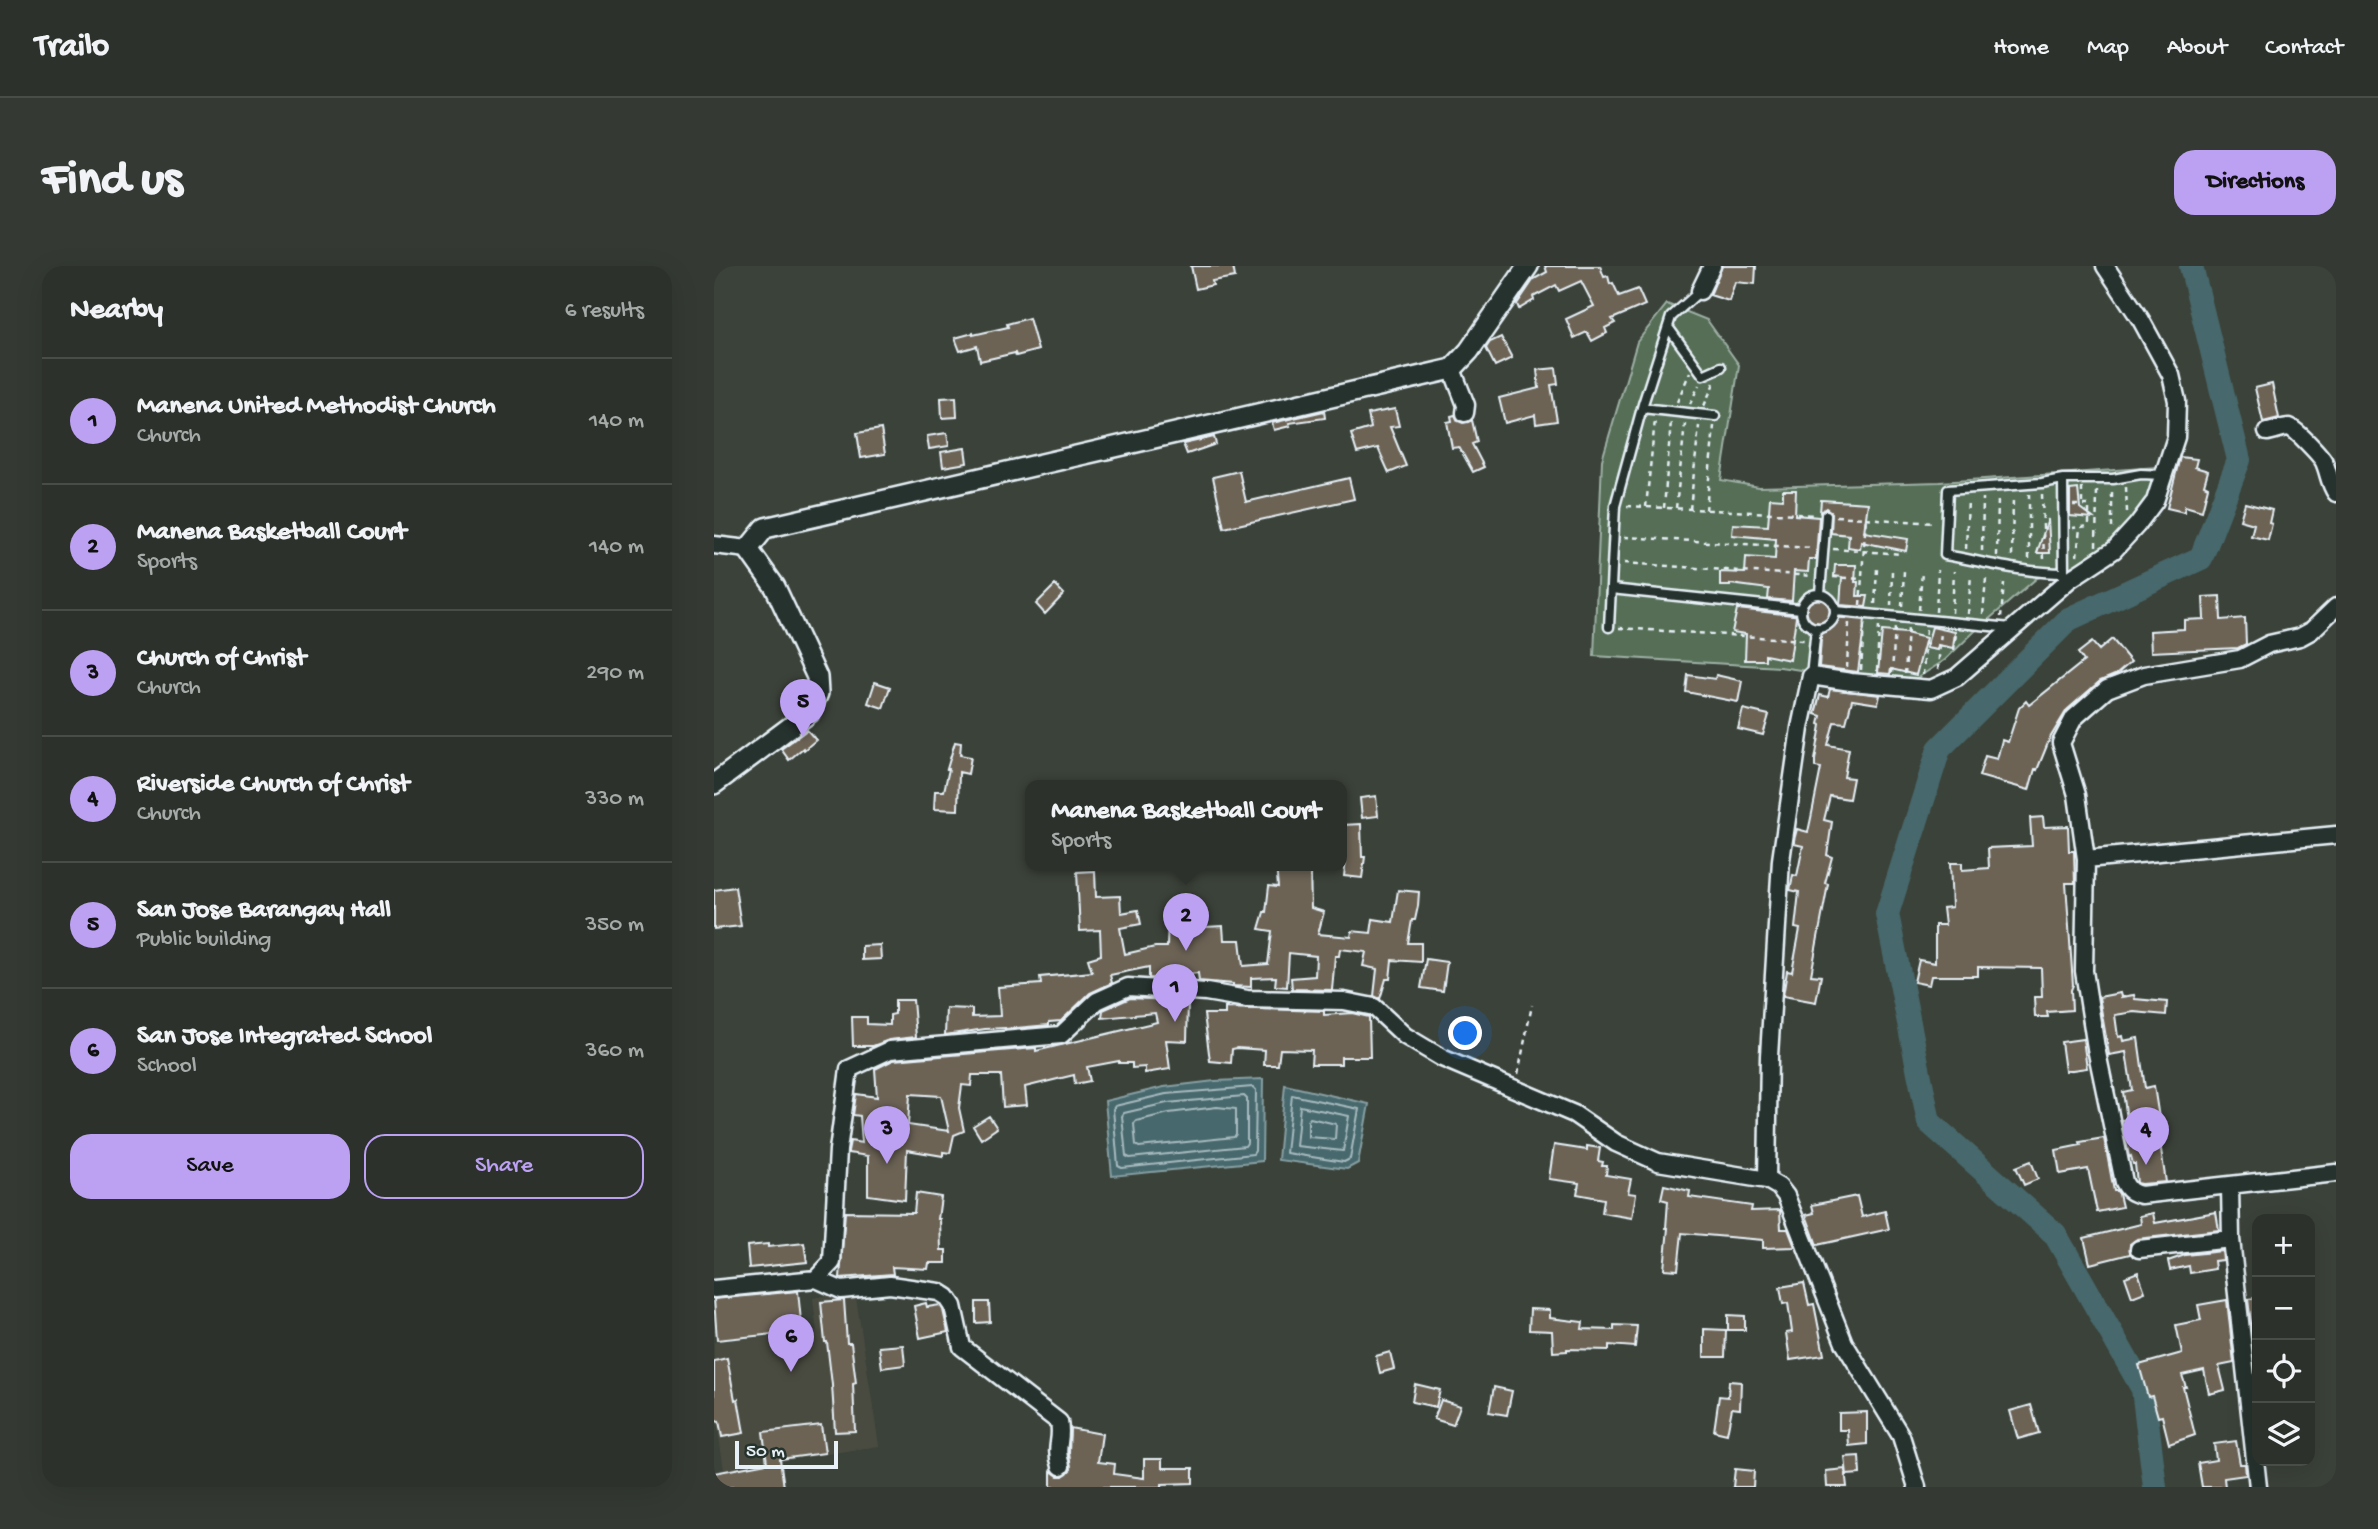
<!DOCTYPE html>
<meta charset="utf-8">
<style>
body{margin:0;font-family:"Gochi Hand",sans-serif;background:#343a33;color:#f1f3f6}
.controls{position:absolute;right:21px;bottom:21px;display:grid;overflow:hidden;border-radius:14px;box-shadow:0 7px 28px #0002}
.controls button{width:63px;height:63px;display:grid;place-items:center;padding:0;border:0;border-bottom:2px solid #484d47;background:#2c322b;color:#f1f3f6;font:35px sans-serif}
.scale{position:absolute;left:21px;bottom:18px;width:103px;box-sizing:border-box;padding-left:7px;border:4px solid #e8f1f8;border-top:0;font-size:19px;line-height:24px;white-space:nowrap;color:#e8f1f8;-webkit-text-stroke:5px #26332d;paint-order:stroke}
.you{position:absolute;left:752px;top:768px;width:24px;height:24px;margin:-18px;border:5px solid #fff;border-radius:50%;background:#1a73e8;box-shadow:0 0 0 10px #1a73e833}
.badge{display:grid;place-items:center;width:46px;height:46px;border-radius:50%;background:#bca0f2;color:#111;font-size:23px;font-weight:700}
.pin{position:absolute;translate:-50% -58px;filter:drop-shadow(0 2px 4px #0008)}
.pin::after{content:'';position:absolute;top:37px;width:24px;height:21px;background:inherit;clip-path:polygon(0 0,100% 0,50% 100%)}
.popup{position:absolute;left:311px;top:514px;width:322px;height:91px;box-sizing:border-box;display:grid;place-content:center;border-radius:14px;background:#2c322b;filter:drop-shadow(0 2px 5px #0005);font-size:23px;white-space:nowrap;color:#a6aaa9}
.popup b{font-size:26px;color:#f1f3f6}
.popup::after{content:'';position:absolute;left:50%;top:100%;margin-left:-14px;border:14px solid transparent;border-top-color:#2c322b}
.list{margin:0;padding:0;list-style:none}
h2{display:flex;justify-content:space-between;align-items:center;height:91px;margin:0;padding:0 28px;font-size:30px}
h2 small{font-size:23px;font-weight:400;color:#a6aaa9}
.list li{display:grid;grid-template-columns:46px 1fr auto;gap:21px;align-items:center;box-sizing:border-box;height:126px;padding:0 28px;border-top:2px solid #484d47}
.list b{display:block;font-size:26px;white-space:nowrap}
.list p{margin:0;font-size:23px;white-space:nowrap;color:#a6aaa9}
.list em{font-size:23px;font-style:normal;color:#a6aaa9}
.actions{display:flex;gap:14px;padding:21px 28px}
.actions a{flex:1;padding:16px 0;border:2px solid #bca0f2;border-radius:21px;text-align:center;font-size:24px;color:#bca0f2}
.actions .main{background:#bca0f2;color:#111}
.icon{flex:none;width:38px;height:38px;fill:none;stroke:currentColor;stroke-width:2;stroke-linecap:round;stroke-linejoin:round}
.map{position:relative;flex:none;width:1622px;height:1221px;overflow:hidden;border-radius:21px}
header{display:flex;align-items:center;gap:42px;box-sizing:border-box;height:98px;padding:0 35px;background:#2c322b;border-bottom:2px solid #484d47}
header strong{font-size:33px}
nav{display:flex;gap:38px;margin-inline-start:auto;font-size:24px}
.intro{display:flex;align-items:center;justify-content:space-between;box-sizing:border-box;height:168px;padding:0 42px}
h1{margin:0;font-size:49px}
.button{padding:18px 32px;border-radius:21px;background:#bca0f2;color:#111;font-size:24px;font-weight:700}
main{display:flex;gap:42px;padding:0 42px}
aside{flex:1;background:#2c322b;border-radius:21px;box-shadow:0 7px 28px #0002}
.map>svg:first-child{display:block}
.built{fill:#4a4c41}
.green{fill:#546e55;stroke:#9eb0a6;stroke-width:2}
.water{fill:#46686c;stroke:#879fa4;stroke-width:2}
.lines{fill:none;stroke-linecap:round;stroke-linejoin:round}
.shore{stroke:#a7bac0;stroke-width:2}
.river{stroke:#46686c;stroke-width:24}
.building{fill:#6c6455;stroke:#e8f1f8;stroke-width:2;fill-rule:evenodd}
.service-casing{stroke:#e8f1f8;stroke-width:13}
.minor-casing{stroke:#e8f1f8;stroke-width:21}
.tertiary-casing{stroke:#e8f1f8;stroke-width:24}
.path{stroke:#e8f1f8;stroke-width:2.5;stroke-dasharray:5 5;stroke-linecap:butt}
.service{stroke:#26332d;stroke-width:8}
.minor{stroke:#26332d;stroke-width:16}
.tertiary{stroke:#26332d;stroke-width:19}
</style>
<header>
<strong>Trailo</strong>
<nav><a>Home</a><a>Map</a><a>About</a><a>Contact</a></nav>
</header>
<div class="intro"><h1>Find us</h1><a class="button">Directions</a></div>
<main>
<aside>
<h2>Nearby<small>6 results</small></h2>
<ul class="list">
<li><span class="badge">1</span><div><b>Manena United Methodist Church</b><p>Church</p></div><em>140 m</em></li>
<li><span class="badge">2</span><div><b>Manena Basketball Court</b><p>Sports</p></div><em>140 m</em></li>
<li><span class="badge">3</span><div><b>Church of Christ</b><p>Church</p></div><em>290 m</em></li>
<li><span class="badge">4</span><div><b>Riverside Church of Christ</b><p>Church</p></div><em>330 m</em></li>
<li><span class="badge">5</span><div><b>San Jose Barangay Hall</b><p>Public building</p></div><em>350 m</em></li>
<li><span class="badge">6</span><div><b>San Jose Integrated School</b><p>School</p></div><em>360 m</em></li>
</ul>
<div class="actions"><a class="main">Save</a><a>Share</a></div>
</aside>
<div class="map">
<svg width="1622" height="1221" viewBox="0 0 1622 1221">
<rect width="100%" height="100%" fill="#3b4239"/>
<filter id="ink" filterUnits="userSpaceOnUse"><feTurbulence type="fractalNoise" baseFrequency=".0143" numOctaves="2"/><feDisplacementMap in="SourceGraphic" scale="14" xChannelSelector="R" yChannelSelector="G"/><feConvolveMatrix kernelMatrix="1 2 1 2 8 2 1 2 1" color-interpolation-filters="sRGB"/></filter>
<g filter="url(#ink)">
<path class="built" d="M141 1025 165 1180 10 1204 0 1137V1076L103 1065 99 1032Z"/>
<path class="green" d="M953 38 993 54 1025 99 1007 214 1045 221 1226 216 1443 201 1436 233 1401 277 1355 302 1323 312 1260 366 1231 394 1200 414 1114 408 1066 401 880 390 888 194 923 76Z"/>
<path class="water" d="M549 813 548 895 398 910 391 835 450 821 501 815Z
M571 819 655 838 644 897 633 903 564 894Z"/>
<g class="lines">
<path class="shore" d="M539 821 542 824 541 885 539 888 408 902 404 900 399 843 401 840 452 828Z
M578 829 645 843 636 893 630 896 572 887Z
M530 830 533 833V877L531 880 416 892 412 890 408 850 410 847 453 837Z
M586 840 635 850 629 885 582 880Z
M503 841 522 843V868L520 871 425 881 422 879 420 858 422 855 455 847Z
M596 852 622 858 621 873 594 871V855Z"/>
<path class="river" d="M1441 1221 1429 1123 1341 968 1215 856 1173 648 1225 483 1355 353 1487 292 1525 194 1477 0"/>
</g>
<path class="building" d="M477 0H519L521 11 498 15 499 19 482 23Z
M831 0H886L890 11 894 10 896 18 899 17 905 30 924 23 931 39 898 53 901 57 891 62 893 67 878 75 873 66 860 72 852 53 880 40 867 15 845 25 842 19 819 31 820 34 805 43 803 38 820 13 833 6Z
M1008 0H1042L1041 18 1021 16 1015 35 996 29Z
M315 52 324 84 302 90 301 87 266 95 263 80 246 85 241 72 259 67V69L294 61 293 58Z
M787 71 798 92 781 100 772 82 776 76Z
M842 102 844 118 837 119 843 155 822 158 821 149 791 157 785 132 825 122 823 104Z
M1558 118 1565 152 1549 156 1541 122Z
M242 131 243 151 228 152 227 132Z
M681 143 685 160 676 161 692 200 675 207 664 182 643 187 637 168 657 162 654 148Z
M610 145 611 152 575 157 576 160 560 164 558 157Z
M741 149 744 155 749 157 758 154 763 176 758 178 770 201 759 206 745 181 738 182 733 156 738 155 737 150Z
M167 163 171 188 147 192 143 167Z
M233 167 235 180 215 183 213 170Z
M500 171 502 178 473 188 469 178Z
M251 182 253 197 229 201 227 186Z
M1466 191 1483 193 1481 201 1494 205 1490 219 1494 221 1488 245 1471 240 1470 246 1453 242Z
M525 205 532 236 635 212 640 233 510 262 499 211Z
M1364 223 1366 242 1379 252 1356 250V224Z
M1069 224H1082L1081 249 1105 251 1102 293H1095L1094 306 1080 305 1078 335 1054 333 1055 323 1016 318V320H1006V306L1031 307 1032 291 1061 293 1062 273 1018 269 1019 258 1054 260 1056 232 1069 233Z
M1107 234 1154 237 1150 266 1194 273 1192 285 1147 276 1146 283 1134 281 1135 269 1117 267 1118 247 1112 242 1106 246Z
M1531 237 1558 244 1555 257 1558 258 1554 274 1537 270 1540 258 1526 254Z
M1334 253 1336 287H1323Z
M1121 299H1142L1141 316H1144L1143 330H1154L1152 341 1126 339 1128 311 1120 310Z
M341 319 350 328 331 348 322 338Z
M1506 330 1507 354 1531 352 1532 378 1524 382 1437 386 1436 365 1470 363V354L1490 353 1489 331Z
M1101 331 1105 333 1110 332 1121 339 1116 344 1119 351 1151 354 1144 406 1105 401 1108 359 1103 356 1097 358 1082 351 1076 394 1051 389V394H1031L1032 368 1018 366 1023 343 1087 350 1093 344 1090 337Z
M1218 361 1241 366 1239 382 1224 379 1223 384 1212 382Z
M1168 365 1192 367 1212 372 1202 409 1177 403 1176 408 1164 407Z
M1398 373 1417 396 1403 408 1386 415 1353 444 1336 472 1323 504 1321 503 1315 524 1265 510 1271 490 1283 493 1288 474 1294 476 1305 442 1312 435 1315 439 1370 395 1364 387 1378 376 1385 384Z
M974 409 1001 413 1002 409 1028 415 1024 436 972 426Z
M161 416 176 421 169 442 154 437Z
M1116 423 1166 429 1164 438 1138 434 1132 457 1120 456 1114 479 1135 483 1130 511 1139 512 1135 533 1116 530 1110 554 1118 556 1113 589 1118 591 1111 617 1114 618 1097 709 1107 710 1102 736 1069 730 1073 705 1078 706 1086 663 1081 662 1085 626 1076 624 1079 609 1083 610 1089 580 1080 578V574L1083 563 1094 566 1097 552 1107 502 1101 501V494L1107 459 1105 458 1107 450 1101 448 1106 429 1114 431Z
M1029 443 1055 449 1049 469 1024 463Z
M93 464 102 474 90 484 89 482 75 494 67 483Z
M241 476 247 477 246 489 257 491 254 508 245 506 244 544 220 543 221 525H230L235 503H233Z
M662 530 664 550 648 552 646 532Z
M1329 551 1330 561 1354 560 1355 585H1360L1361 617H1352L1359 719 1357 724 1358 744 1333 746 1334 751H1321L1320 731H1328L1327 702 1264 701V710H1217L1215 719 1200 716 1205 694 1221 697V659H1231L1229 642 1238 641 1236 597H1248V604L1275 602 1274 582 1318 580 1316 552Z
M647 558 648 591H651L648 612 630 610 632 593H630L628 559Z
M562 599H596L597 642 610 646 604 668 637 671 638 665 657 667 659 653 679 656 684 624 705 626 704 640 701 654H698L694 677H707V696L678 694 676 713H672L666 733 660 730 663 703 649 700 652 686 626 683 625 690H621L618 724 578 723 577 712 601 710 602 690 575 687 573 721 561 720 562 711 537 712V721L519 720V718L485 715 484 707 475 708V714L435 712V701L396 709 398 717 376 727 347 755 335 756V759L291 763V762L271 763 231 769 232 742 258 743V751L286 750 284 721 327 718 326 711 378 706 374 693 387 689 386 664 366 665 363 606 381 605 382 631 406 630 407 647 424 644 427 658 406 662 411 688 441 681H453L454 651H491V661L509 660 510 674H526L529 700 554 698 558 665 545 663 550 646H552L555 620 564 621Z
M21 621 27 660 0 663V624Z
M166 679 167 693 148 694V680Z
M712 693 733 696 729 725 707 722Z
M1406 727 1407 731 1420 729 1421 733 1453 736 1452 749 1420 746 1401 749 1404 771 1408 770 1409 775 1424 772 1431 822 1440 820 1448 871H1445L1452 916 1428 918 1423 917 1421 898H1419L1417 890 1415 891 1408 854 1413 853 1409 826 1418 824 1412 786 1395 789 1385 731Z
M416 732 474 735 473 775 452 774 456 803 431 807V801L418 802V797H405V795L373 801 376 815 361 818 360 809 311 821 313 839 289 841 287 809H258L257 820 248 819 245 842 250 865 240 869 236 887 229 886V890L193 884 191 934 154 929V890L134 887V885L136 875 148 877 146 850 139 849 142 828 163 831 161 803 179 794 322 782V785L443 756 441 747 388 752 389 744ZM196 828 227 830 235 865 194 859Z
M181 734H199L202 771 175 774 159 780H139L138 751H153V758L176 759V749L181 748Z
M511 742 610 745V749L638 747 655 751 656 791H627V798H597L598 784 566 783 564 799H550L551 784 523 782 518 783 517 797 496 795 490 748H511Z
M1369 773 1373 802 1351 805 1347 776Z
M275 850 283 862 267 873 259 860Z
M1390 872 1400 925H1403L1405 928 1408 941 1383 946 1374 903 1346 908 1342 884 1367 879 1366 876Z
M840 879 873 884V880L886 882 884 895 889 896 888 900H893L892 909 917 913 914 927 922 928 918 952 888 947 890 933 863 928 865 917 835 913Z
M1317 895 1324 913 1310 919 1302 901Z
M950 919 976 925 975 931 1038 940 1037 945 1066 944 1067 963H1074L1081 981 1049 982V974L968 967 964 1004 950 1003 954 962H952L954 935 947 933Z
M202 927 227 931 224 953H226L227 984H232V997H215L214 1003 178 1001 179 1008 126 1012 131 946 200 947Z
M1143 930 1148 951 1171 945 1175 963 1103 979 1092 949 1100 947 1098 939Z
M1502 946 1505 964 1423 973 1416 978V988L1376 998 1370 972 1427 958 1426 950 1439 947 1441 957Z
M90 977 93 996 35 1002 33 980 54 978V981Z
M1508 985 1509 994 1500 995 1501 1003 1476 1007 1475 1000 1456 1004 1454 995 1471 989Z
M1424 1006 1431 1026 1418 1031 1411 1011Z
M1090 1017 1095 1039 1100 1038 1110 1089 1076 1094 1072 1067 1078 1066 1074 1037 1069 1038 1066 1021Z
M84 1025 88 1065 3 1074 0 1033Z
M1543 1032V1074H1539L1534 1033Z
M130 1034 133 1077H137L142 1117 139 1118 141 1165 121 1166 118 1119 113 1076H111L107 1036Z
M1513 1034 1520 1097 1505 1100 1511 1124 1495 1128 1490 1104 1468 1109 1472 1121H1469L1481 1169 1455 1178 1448 1150 1444 1151 1438 1130 1434 1131 1425 1099 1468 1087 1462 1059 1487 1054 1484 1039Z
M262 1036H275L276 1056 262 1057Z
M212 1037 213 1041 226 1039 229 1044 234 1066 206 1072 200 1040Z
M816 1043 836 1044V1052L869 1056 868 1063 900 1064V1059L923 1060 921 1081 895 1079V1084L853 1083V1085L839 1086 838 1065 815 1064Z
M1014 1049 1031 1050V1064H1014Z
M990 1063 1012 1064 1011 1091H990Z
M189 1079 191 1099 168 1102 165 1081Z
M676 1086 680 1103 666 1107 662 1090Z
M13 1092 21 1134 24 1133 30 1167 8 1171 5 1155 0 1156V1095Z
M1015 1115 1027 1116 1026 1143 1018 1142 1013 1168 1000 1165 1005 1130 1014 1131Z
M701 1118 726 1124 722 1141 698 1136Z
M780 1121 798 1125 793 1149 775 1146Z
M727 1134 746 1140 739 1159 720 1153Z
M1317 1139 1325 1167 1304 1173 1296 1145Z
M1153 1146V1178L1135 1180 1134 1164H1125V1147Z
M107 1159 111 1187 66 1193 70 1221H0V1207L53 1197 49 1166Z
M356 1162 388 1168 384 1196 401 1198 400 1208 430 1212V1193H448V1202H479V1217L448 1218V1221H337V1205L344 1210H349L357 1203 355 1186Z
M1522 1175 1526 1198H1531L1532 1209 1510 1212 1511 1221H1488L1484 1197 1502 1194 1500 1178Z
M1145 1190 1146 1208 1133 1209 1131 1191Z
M1021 1203 1040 1205 1039 1221H1019Z
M1131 1203 1133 1221H1113L1112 1205Z"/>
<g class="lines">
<defs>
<path id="service" d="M954 61 989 109 1007 101
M928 142 1001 150
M1349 213 1350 307 1353 310
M1350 307C1309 307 1271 296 1231 289L1234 224 1328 217 1349 213H1399L1427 208 1449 209
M897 323 1087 343
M1106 327 1112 249
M1087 345a17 17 0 1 1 34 0a17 17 0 1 1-34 0Z
M1122 345 1297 362
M895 361 901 240 929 138 957 51 986 25
M1097 410 1102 362"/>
<path id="minor" d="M986 25 998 0
M738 103 752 139 751 147
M1553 166C1560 165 1569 161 1575 161 1580 161 1608 191 1610 196 1615 207 1615 217 1622 227
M0 279 34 283
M1622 341 1597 365 1586 371 1555 378 1526 393 1430 409 1393 423 1360 452 1347 477 1363 529 1372 593 1370 705 1382 782 1410 916C1414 924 1418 927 1427 929L1622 907
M1372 593 1622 569
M1053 914 1055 790 1067 594 1086 462 1097 410 1137 416 1217 423 1243 411 1356 313 1400 284 1423 259 1441 235 1462 171 1463 135 1457 109 1427 54 1391 0
M1516 920 1517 973 1544 1221
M1425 983 1517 973
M102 1013 118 996 124 884 135 803 176 784 347 769 383 735 414 721 492 726 533 733 630 735 660 741 691 770 728 792 860 848 902 877 944 896 1053 914 1065 921 1072 930 1130 1077 1187 1170 1203 1221
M0 1023 102 1013 127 1024 176 1019 225 1026 233 1031 239 1040 248 1081 345 1156C349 1175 340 1179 347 1200"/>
<path id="tertiary" d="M0 518 95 447 104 427 103 411 61 321 34 283 51 262 738 103 755 85 814 0"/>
</defs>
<use href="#service" class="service-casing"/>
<use href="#minor" class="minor-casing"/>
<use href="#tertiary" class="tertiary-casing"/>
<path class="path" d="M963 136 976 106
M976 138 985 119
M990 140 1000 117
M1412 221 1413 246
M1368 222V239
M1315 228V295
M1328 228 1330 295
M1359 239H1375V260L1359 262
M913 240 1102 249
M932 241 941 154
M950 242 957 155
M962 242 971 158
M976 243 985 160
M992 244 1000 160
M1122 250 1220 257
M1398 262V223
M910 271 1099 282
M1382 280 1383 224
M1119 283 1188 288
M1252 283 1254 233
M1268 285 1269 232
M1283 290 1284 230
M1298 290 1299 230
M1363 290 1366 262
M910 297 1099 310
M1119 311 1147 313
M1161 338 1163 303
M1146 339 1152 251
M1177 340 1178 305
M1188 340 1190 305
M1205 344 1208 306
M1222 346 1224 304
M1238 347 1240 305
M1254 348 1257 309
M1269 348 1272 313
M1287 351 1290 317
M905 362 1090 374
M1240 384 1242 367
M1133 402 1135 356
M1147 404 1150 358
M1224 404 1227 365
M1163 405 1165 359
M1178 407 1181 361
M1191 408 1194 362
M1209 409 1212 364
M804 808 818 739"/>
<use href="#service" class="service"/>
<use href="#minor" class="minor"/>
<use href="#tertiary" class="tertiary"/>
</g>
</g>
</svg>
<div class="controls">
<button>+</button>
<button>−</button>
<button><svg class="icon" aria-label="locate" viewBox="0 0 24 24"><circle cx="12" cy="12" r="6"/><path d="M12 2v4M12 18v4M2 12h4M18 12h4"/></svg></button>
<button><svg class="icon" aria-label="layers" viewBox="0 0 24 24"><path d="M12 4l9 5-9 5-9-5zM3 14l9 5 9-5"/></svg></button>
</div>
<div class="scale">50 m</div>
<div class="you"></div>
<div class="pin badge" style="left:461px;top:756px">1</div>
<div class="pin badge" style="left:472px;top:685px">2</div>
<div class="popup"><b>Manena Basketball Court</b>Sports</div>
<div class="pin badge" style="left:173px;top:898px">3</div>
<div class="pin badge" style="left:1432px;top:899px">4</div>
<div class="pin badge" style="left:89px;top:471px">5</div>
<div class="pin badge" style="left:77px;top:1106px">6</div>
</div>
</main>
